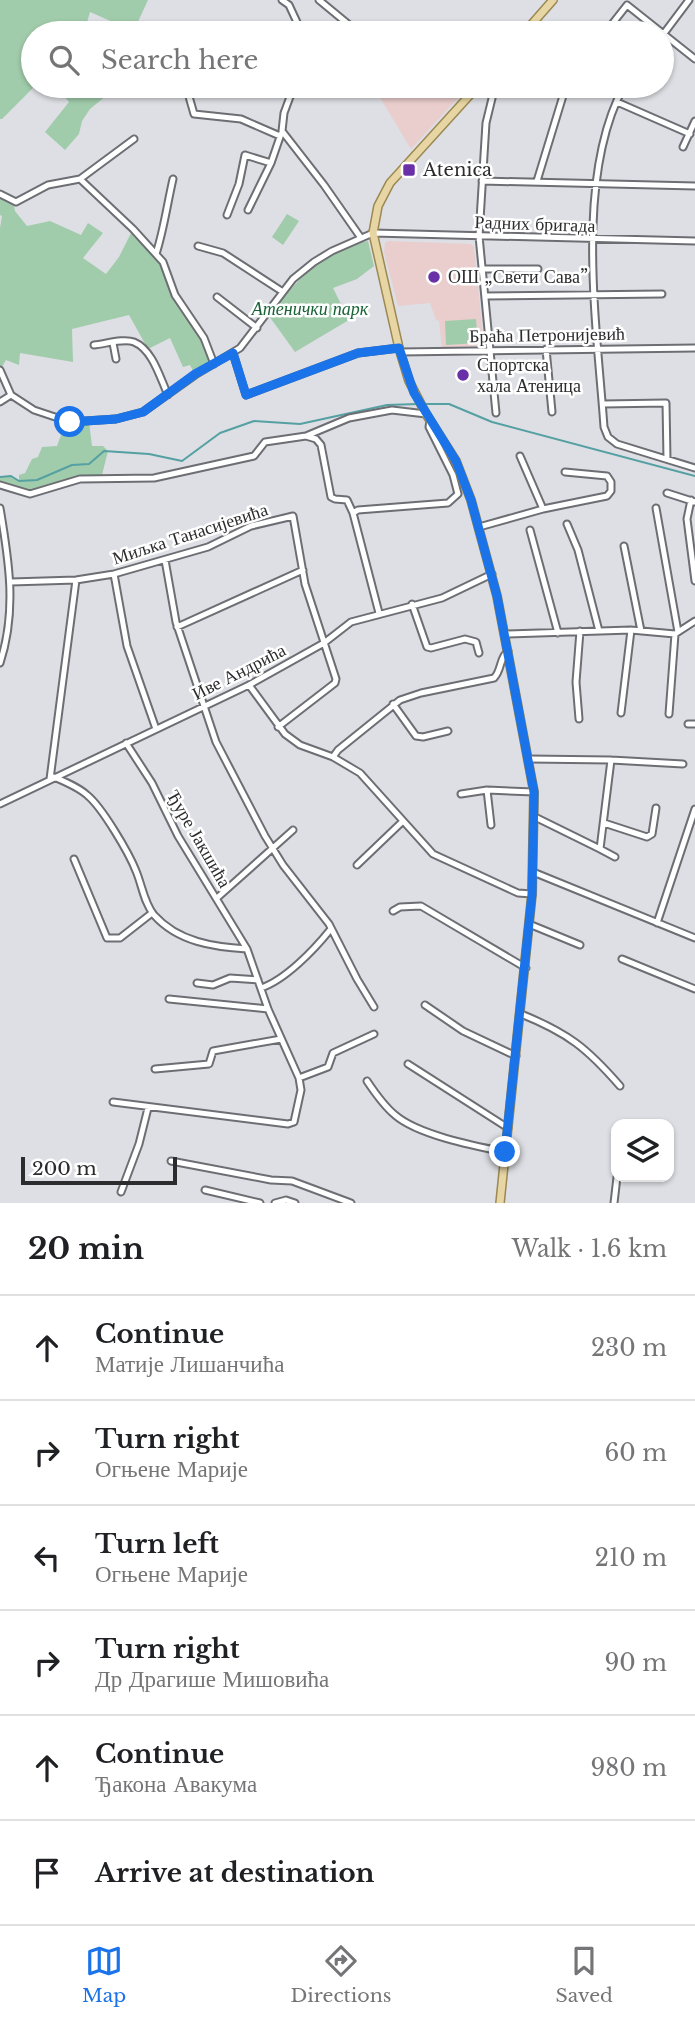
<!DOCTYPE html>
<meta charset="utf-8">
<style>
body{margin:0;font-family:"Libre Baskerville",serif;background:#f2f2f2;color:#202124}
.controls{position:absolute;right:21px;bottom:21px;display:grid;overflow:hidden;border-radius:14px;box-shadow:0 2px 5px #0004}
.controls button{width:63px;height:63px;display:grid;place-items:center;padding:0;border:0;border-bottom:2px solid #e0e0e0;background:#fff;color:#202124;font:35px sans-serif}
.scale{position:absolute;left:21px;bottom:18px;width:156px;box-sizing:border-box;padding-left:7px;border:4px solid #2c2c2e;border-top:0;font-size:19px;line-height:24px;white-space:nowrap;color:#2c2c2e;-webkit-text-stroke:5px #fff;paint-order:stroke}
.stop{position:absolute;width:21px;height:21px;margin:-16px;border:5px solid #1a73e8;border-radius:50%;background:#fff}
.stop.end{background:#1a73e8;border-color:#fff;box-shadow:0 2px 7px #0008}
.list{margin:0;padding:0;list-style:none}
h2{display:flex;justify-content:space-between;align-items:center;height:91px;margin:0;padding:0 28px;font-size:30px}
h2 small{font-size:23px;font-weight:400;color:#757577}
.list li{display:grid;grid-template-columns:46px 1fr auto;gap:21px;align-items:center;box-sizing:border-box;height:105px;padding:0 28px;border-top:2px solid #e0e0e0}
.list b{display:block;font-size:26px;white-space:nowrap}
.list p{margin:0;font-size:23px;white-space:nowrap;color:#757577}
.list em{font-size:23px;font-style:normal;color:#757577}
.icon{flex:none;width:38px;height:38px;fill:none;stroke:currentColor;stroke-width:2;stroke-linecap:round;stroke-linejoin:round}
.map{position:relative;flex:none;width:695px;height:1203px;overflow:hidden}
.search{position:absolute;background:#fff;box-shadow:0 2px 5px #0004;left:21px;right:21px;top:21px;height:77px;display:flex;align-items:center;gap:18px;box-sizing:border-box;padding:0 24px;border-radius:38px;color:#757577;font-size:26px}
.sheet{height:721px;background:#fff}
nav{display:flex;justify-content:space-around;align-items:center;box-sizing:border-box;height:98px;border-top:2px solid #e0e0e0;background:#fff;font-size:19px;color:#757577}
nav a{display:grid;justify-items:center;gap:4px}
nav .on{color:#1a73e8}
.map>svg:first-child{display:block}
.education{fill:#e9cecd}
.green{fill:#a1ccab}
.lines{fill:none;stroke-linecap:round;stroke-linejoin:round}
.stream{stroke:#54a0a2;stroke-width:2}
.minor-casing{stroke:#6d6e73;stroke-width:9}
.major-casing{stroke:#9b8852;stroke-width:10}
.minor{stroke:#fff;stroke-width:5}
.major{stroke:#e7d5a3;stroke-width:7}
.route{stroke:#1a73e8;stroke-width:9}
.poi-dot{fill:#6a30a7;stroke:#fff;stroke-width:2.5}
.labels{text-anchor:middle;dominant-baseline:central;stroke-width:5;stroke-linejoin:round;paint-order:stroke}
.poi-label{font-size:18px;fill:#2c2c2e;stroke:#fff;text-anchor:start}
.street-label{font-size:18px;fill:#2c2c2e;stroke:#fff}
.park-label{font-size:18px;font-style:italic;fill:#186436;stroke:#fff}
</style>
<div class="map">
<svg width="695" height="1203" viewBox="0 0 695 1203">
<rect width="100%" height="100%" fill="#dddfe4"/>
<path class="education" d="M373 86H469L411 149Z
M388 241 471 244 474 247 484 346 442 347 439 321 436 320 430 303 398 306 384 252 385 243Z"/>
<path class="green" d="M0 0H148L137 24 124 27 90 12 84 33H33V86H35L2 119H0Z
M66 86H118L90 109 82 121 79 134 65 150 45 132 69 102 63 95Z
M0 194 13 202 15 211 27 226 50 221 81 235 88 223 103 233 83 258 106 274 119 257 133 229 163 262 175 295 204 338 214 364 195 375 190 365 183 367 170 338 148 349 129 315 72 329 73 362 20 353 19 365 6 360 0 370V228L2 216 0 215Z
M287 214 299 221 283 245 272 237Z
M368 241 374 266 357 279 333 288 349 320 295 352 269 316C296 281 322 250 368 241Z
M476 319 478 343 446 345 445 321Z
M66 421 89 422 92 446H103L108 451 101 479H80L30 494 0 485V477L11 476 19 481V475L25 473 32 459 38 457 42 447 57 446Z"/>
<g class="lines">
<path class="stream" d="M423 404H449L492 422 695 476
M0 477 11 476 19 481 37 480 72 465 89 464 104 451 149 454 182 461 220 433 254 421 300 424 387 405 418 404"/>
<defs>
<path id="minor" d="M282 0 289 5 302 33
M319 0 359 33
M209 29 227 33
M605 33 627 5 695 59
M662 36 689 0
M186 86 194 114 241 119 280 136
M294 86 284 113 282 131 324 185 361 238
M495 86 486 123 479 236 496 413
M624 86C574 178 597 326 604 427L608 437 617 444 695 468
M617 102 690 134
M683 147 695 121
M80 179 133 229 163 262 175 295 204 338 214 364
M482 181 695 186
M537 181 566 86
M0 194 16 202 48 185 80 179 134 139
M248 210 271 163 281 134
M227 215 239 184 245 155 271 163
M198 246 223 253 283 292
M156 254C164 229 167 205 173 179
M482 269H538
M485 296 662 294
M217 297 257 328
M113 343 116 359
M94 345C105 344 124 338 134 342 153 350 160 378 168 395
M546 349 552 412
M400 352 695 348
M233 353 246 395 358 353 399 348
M0 370 11 395
M11 395 34 410 70 422 116 419 143 412 195 375 240 348 293 279 314 262 332 251 373 233 695 241
M0 402 11 395
M603 404 666 403 667 459
M306 436 316 439 321 445 331 497 335 499 347 500 353 513 379 613
M520 456 543 509
M0 485 30 494 80 479 154 478 254 456 265 442 306 436 349 418 392 410 426 414
M667 493 695 502
M691 500 687 519 695 581
M0 508C9 561 17 611 0 663
M656 508 678 632
M353 513 358 510 448 503 458 494 453 475 429 427 430 421
M567 524 578 550 599 631
M479 527 543 509 607 496 611 491V482L607 476 565 472
M530 530 558 633
M624 546 641 631
M165 560 176 622 216 742 265 836 283 865 329 924 357 979 374 1007
M114 574 127 646 156 729
M11 582 76 580 114 574 208 547 251 526 293 516 305 584 336 679 335 683 278 727
M412 604 427 647 431 648 465 639 476 642 479 653
M177 627 303 570
M505 634 631 630 675 634 695 621
M249 685 285 734 300 745 333 757 360 773 433 854 518 893 532 894
M393 704 416 736 423 737 448 731
M621 713 631 630
M669 714 675 634
M579 719 576 682 580 631
M688 724H695
M126 743 152 783 178 836 247 949
M333 757 338 750 400 700 421 693 494 678C502 670 499 658 508 651
M529 759 611 760 683 764
M54 777C66 782 78 787 87 795 102 807 129 853 136 871 142 885 144 903 154 915 178 942 214 947 247 949L268 1009 299 1078 301 1090 294 1122 288 1124 113 1102
M50 779 76 580
M487 790 491 825
M461 794 487 790 534 792
M0 804 249 685 324 643 351 622 442 598 492 574
M535 817 600 849 611 760
M604 823 647 837 652 834 656 808
M600 849 615 857
M74 859 107 938H120L152 913
M357 865 403 821
M533 872 695 938
M217 898 293 830
M393 911 400 907 421 906 526 968
M657 923 695 809
M529 924 580 945
M622 959 695 989
M197 983 213 985 230 978 258 980
M261 988C285 980 314 950 330 930
M169 999 268 1009
M425 1005 463 1031 516 1056
M521 1014C568 1033 587 1048 620 1086
M408 1064 508 1128
M155 1069 209 1064 213 1051 281 1039
M299 1078 328 1067 333 1053 374 1034
M367 1081C375 1093 384 1106 395 1115 418 1135 475 1146 505 1152
M171 1161 271 1180 292 1181 351 1203
M205 1190 260 1203
M121 1192 139 1144 148 1108
M275 1203 286 1200 295 1203
M614 1203 617 1177"/>
<path id="major" d="M524 33 553 0
M478 86 390 183 378 206 373 233 399 348 409 381 426 414 456 461 471 500 497 596 534 792 532 894 500 1203"/>
</defs>
<use href="#minor" class="minor-casing"/>
<use href="#major" class="major-casing"/>
<use href="#minor" class="minor"/>
<use href="#major" class="major"/>
</g>
<g class="lines">
<path class="route" d="M70 422 116 419 143 412 195 374 233 353 246 395 358 353 399 348 414 393 456 461 471 500 497 596 534 792 532 894 505 1152"/>
</g>
<g class="poi-dot">
<rect x="402" y="163" width="14" height="14" rx="3.5"/>
<circle cx="434" cy="277" r="7"/>
<circle cx="463" cy="375" r="7"/>
</g>
<g class="labels">
<g class="poi-label">
<text x="423" y="170">Atenica</text>
<text x="448" y="277">ОШ „Свети Сава”</text>
<text x="477" y="365">Спортска<tspan x="477" dy="21">хала Атеница</tspan></text>
</g>
<g class="street-label">
<text transform="translate(535 224) rotate(2)">Радних бригада</text>
<text transform="translate(547 335) rotate(-1)">Браћа Петронијевић</text>
<text transform="translate(190 534) rotate(-18)">Миљка Танасијевића</text>
<text transform="translate(239 672) rotate(-27)">Иве Андрића</text>
<text transform="translate(199 839) rotate(60)">Ђуре Јакшића</text>
</g>
<g class="park-label">
<text x="310" y="309">Атенички парк</text>
</g>
</g>
</svg>
<div class="controls">
<button><svg class="icon" aria-label="layers" viewBox="0 0 24 24"><path d="M12 4l9 5-9 5-9-5zM3 14l9 5 9-5"/></svg></button>
</div>
<div class="scale">200 m</div>
<div class="stop" style="left:70px;top:422px"></div>
<div class="stop end" style="left:505px;top:1152px"></div>
<div class="search"><svg class="icon" aria-label="search" viewBox="0 0 24 24"><circle cx="10" cy="10" r="6"/><path d="M15 15l6 6"/></svg>Search here</div>
</div>
<section class="sheet">
<h2>20 min<small>Walk · 1.6 km</small></h2>
<ul class="list">
<li><svg class="icon" aria-label="ahead" viewBox="0 0 24 24"><path d="M12 20V5M6 11l6-6 6 6"/></svg><div><b>Continue</b><p>Матије Лишанчића</p></div><em>230 m</em></li>
<li><svg class="icon" aria-label="right" viewBox="0 0 24 24"><path d="M7 20v-9h11M14 6l5 5-5 5"/></svg><div><b>Turn right</b><p>Огњене Марије</p></div><em>60 m</em></li>
<li><svg class="icon" aria-label="left" viewBox="0 0 24 24"><path d="M17 20v-9H6M10 6l-5 5 5 5"/></svg><div><b>Turn left</b><p>Огњене Марије</p></div><em>210 m</em></li>
<li><svg class="icon" aria-label="right" viewBox="0 0 24 24"><path d="M7 20v-9h11M14 6l5 5-5 5"/></svg><div><b>Turn right</b><p>Др Драгише Мишовића</p></div><em>90 m</em></li>
<li><svg class="icon" aria-label="ahead" viewBox="0 0 24 24"><path d="M12 20V5M6 11l6-6 6 6"/></svg><div><b>Continue</b><p>Ђакона Авакума</p></div><em>980 m</em></li>
<li><svg class="icon" aria-label="arrive" viewBox="0 0 24 24"><path d="M6 21V4h12l-3 4 3 4H6"/></svg><div><b>Arrive at destination</b></div></li>
</ul>
</section>
<nav>
<a class="on"><svg class="icon" aria-label="map" viewBox="0 0 24 24"><path d="M3 6l6-2 6 2 6-2v14l-6 2-6-2-6 2zM9 4v14M15 6v14"/></svg>Map</a>
<a><svg class="icon" aria-label="directions" viewBox="0 0 24 24"><path d="M12 3l9 9-9 9-9-9zM9 14v-3h6M13 9l2 2-2 2"/></svg>Directions</a>
<a><svg class="icon" aria-label="saved" viewBox="0 0 24 24"><path d="M7 4h10v16l-5-4-5 4z"/></svg>Saved</a>
</nav>
